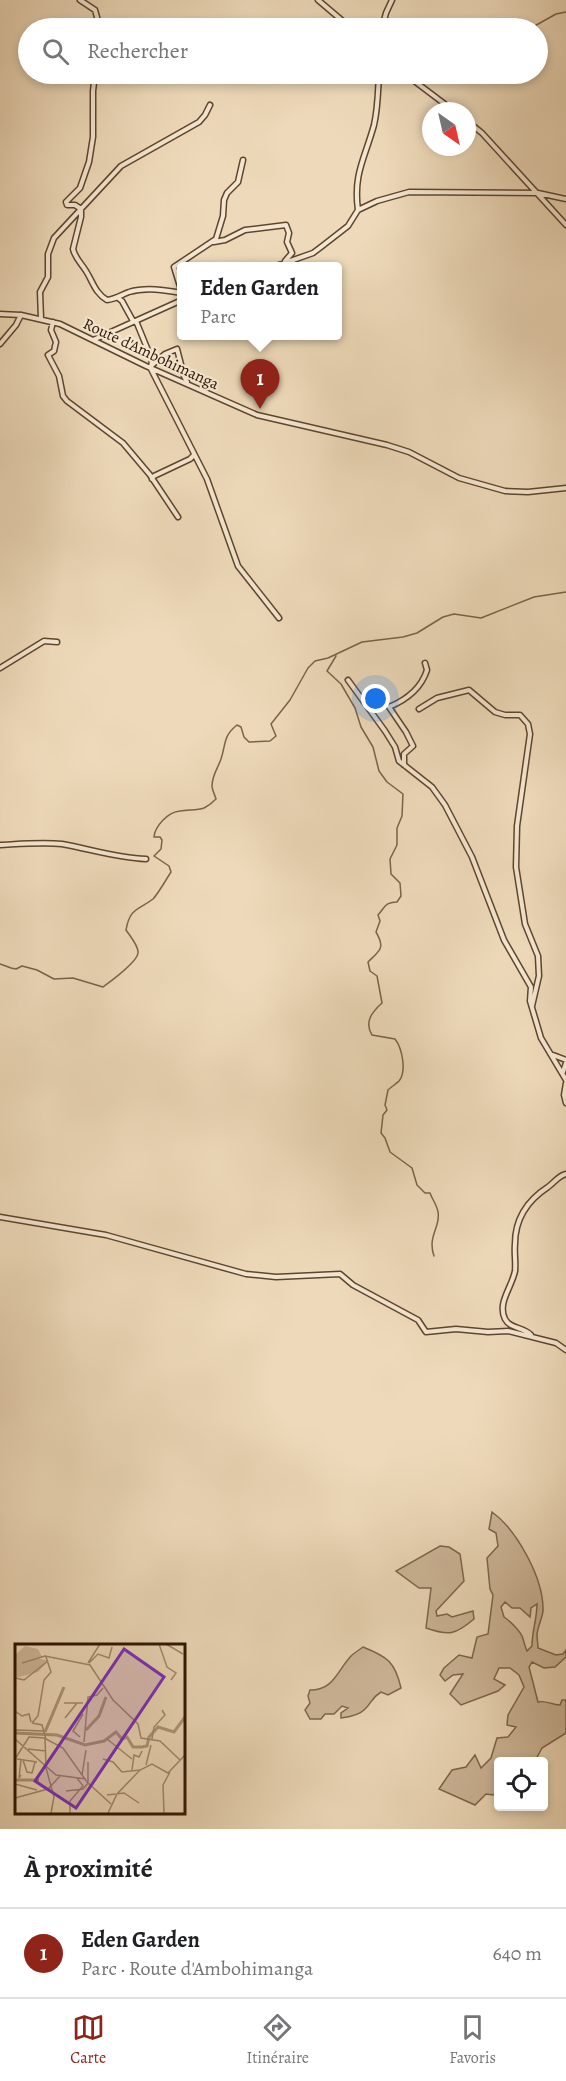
<!DOCTYPE html>
<html lang="fr">
<meta charset="utf-8">
<style>
body{margin:0;font-family:Alegreya,serif;background:#f2f2f2;color:#202124}
.controls{position:absolute;right:18px;bottom:18px;display:grid;overflow:hidden;border-radius:6px;box-shadow:0 3px 9px #0003}
.controls button{width:54px;height:54px;display:grid;place-items:center;padding:0;border:0;border-bottom:2px solid #e0e0e0;background:#fff;color:#202124;font:30px sans-serif}
.compass{position:absolute;left:422px;top:102px;width:54px;height:54px;border-radius:50%;background:#fff;box-shadow:0 3px 9px #0003;rotate:146deg}
.you{position:absolute;left:376px;top:699px;width:21px;height:21px;margin:-15px;border:4px solid #fff;border-radius:50%;background:#1a73e8;box-shadow:0 0 0 9px #1a73e833}
.badge{display:grid;place-items:center;width:39px;height:39px;border-radius:50%;background:#8f2418;color:#fff;font-size:20px;font-weight:700}
.pin{position:absolute;translate:-50% -50px;filter:drop-shadow(0 2px 3px #0008)}
.pin::after{content:'';position:absolute;top:32px;width:21px;height:18px;background:inherit;clip-path:polygon(0 0,100% 0,50% 100%)}
.popup{position:absolute;left:177px;top:262px;width:165px;height:78px;box-sizing:border-box;display:grid;place-content:center;border-radius:6px;background:#fff;filter:drop-shadow(0 2px 4px #0005);font-size:20px;white-space:nowrap;color:#757577}
.popup b{font-size:22px;color:#202124}
.popup::after{content:'';position:absolute;left:50%;top:100%;margin-left:-12px;border:12px solid transparent;border-top-color:#fff}
.list{margin:0;padding:0;list-style:none}
h2{display:flex;justify-content:space-between;align-items:center;height:78px;margin:0;padding:0 24px;font-size:26px}
h2 small{font-size:20px;font-weight:400;color:#757577}
.list li{display:grid;grid-template-columns:39px 1fr auto;gap:18px;align-items:center;box-sizing:border-box;height:90px;padding:0 24px;border-top:2px solid #e0e0e0}
.list b{display:block;font-size:22px;white-space:nowrap}
.list p{margin:0;font-size:20px;white-space:nowrap;color:#757577}
.list em{font-size:20px;font-style:normal;color:#757577}
.icon{flex:none;width:33px;height:33px;fill:none;stroke:currentColor;stroke-width:2;stroke-linecap:round;stroke-linejoin:round}
.map{position:relative;flex:none;width:566px;height:1829px;overflow:hidden}
.search{position:absolute;background:#fff;box-shadow:0 3px 9px #0003;left:18px;right:18px;top:18px;height:66px;display:flex;align-items:center;gap:15px;box-sizing:border-box;padding:0 21px;border-radius:33px;color:#757577;font-size:22px}
.sheet{height:168px;background:#fff}
nav{display:flex;justify-content:space-around;align-items:center;box-sizing:border-box;height:84px;border-top:2px solid #e0e0e0;background:#fff;font-size:16px;color:#757577}
nav a{display:grid;justify-items:center;gap:3px}
nav .on{color:#8f2418}
.map>svg:first-child{display:block}
.green{fill:#ceb89a;stroke:#7e664d;stroke-width:1.5;fill-rule:evenodd}
.lines{fill:none;stroke-linecap:round;stroke-linejoin:round}
.stream{stroke:#7b624a;stroke-width:1.5}
.minor-casing{stroke:#5f452e;stroke-width:7}
.minor{stroke:#f4e7d2;stroke-width:4}
.labels{text-anchor:middle;dominant-baseline:central;stroke-width:4.5;stroke-linejoin:round;paint-order:stroke}
.street-label{font-size:16px;fill:#2f1300;stroke:#f4e7d2}
.inset-river{fill:none;stroke:#ad967b;stroke-width:3}
.inset-road{fill:none;stroke:#a28a70;stroke-width:1.5}
.view{fill:#7b2cbf;fill-opacity:0.15;stroke:#7b2cbf;stroke-width:3}
.inset-edge{fill:none;stroke:#2f1300;stroke-width:3}
</style>
<div class="map">
<svg width="566" height="1829" viewBox="0 0 566 1829">
<rect width="100%" height="100%" fill="#eedaba"/>
<filter id="stains"><feTurbulence type="fractalNoise" baseFrequency=".00333" numOctaves="4"/><feColorMatrix values="0 0 0 0 .2 0 0 0 0 .09 0 0 0 0 .02 0 0 0 .5 -.17"/></filter>
<radialGradient id="worn" r=".72"><stop offset=".6" stop-color="#630" stop-opacity="0"/><stop offset="1" stop-color="#630" stop-opacity=".3"/></radialGradient>
<path class="green" d="M492 1512C517 1530 544 1579 543 1611 542 1619 538 1626 537 1634 537 1639 538 1644 538 1648L556 1655 563 1654 566 1650V1657L555 1667 544 1668 532 1662 529 1667 538 1702C547 1700 551 1705 560 1705L562 1700H566V1733L542 1748 535 1761 498 1762V1791L493 1795 486 1794 475 1805 439 1789 452 1770 466 1767 475 1755 481 1768 491 1758 497 1738 508 1737 516 1727 507 1725 508 1715 524 1687 519 1675 510 1668H499L494 1679 505 1685 498 1691 461 1705 450 1694 463 1674 453 1675 445 1681 440 1675 444 1668 459 1655 472 1658 477 1637 488 1634 493 1595 490 1589 487 1558 498 1546 496 1533 489 1529ZM505 1602 512 1608H520L530 1617 531 1608 537 1604C537 1619 532 1631 532 1646L527 1651C525 1647 524 1641 522 1636 519 1630 510 1621 504 1617L501 1607Z
M440 1546 449 1547 460 1554 464 1581 436 1611 437 1616 447 1614 452 1617 473 1611 474 1619C455 1635 449 1636 426 1628L431 1588H419L396 1571Z
M363 1647C388 1657 395 1662 401 1688L388 1695 381 1692C370 1699 372 1703 364 1710 358 1716 348 1717 341 1718V1713L348 1708 342 1706 334 1714H325L321 1719H310L305 1710 310 1703 308 1696 310 1690C334 1690 337 1671 351 1656 354 1653 359 1650 363 1647Z"/>
<g class="lines">
<path class="stream" d="M531 28 556 14 566 12
M336 656 327 671 341 684 355 708 361 727 373 747 379 771 387 782 403 794 402 816 397 828V845L390 859 391 874 400 883 401 896 397 902C384 903 386 906 378 915L380 921 376 932C386 949 379 951 368 962L370 971 377 976 382 1003C372 1012 364 1022 372 1035L395 1039C402 1048 407 1071 399 1081 396 1084 391 1087 388 1090L385 1105 387 1110 383 1115 381 1133 385 1138 390 1152 412 1168 417 1185 425 1193H430C432 1199 437 1205 438 1212 441 1227 427 1236 434 1256
M0 964 11 968 16 969 22 966 37 970 54 979 73 978 103 987C111 981 139 961 138 952 138 945 130 936 126 930 130 908 137 911 153 899 158 894 167 878 171 872L169 866 154 856 161 849 162 840 160 837H154C155 826 168 812 180 811 188 809 196 811 204 808 208 806 212 803 216 799 215 795 212 790 212 786 212 775 218 768 221 759 226 744 223 736 237 725L241 727 244 737 249 742 270 741 276 736 271 724 290 700 308 668 315 661 328 658 362 642 403 637 417 633 443 617 454 614 481 618 534 597 566 592"/>
<defs>
<path id="minor" d="M80 0 95 10 100 28
M318 0 351 28
M382 28 386 13 392 0
M95 74 93 91V137L89 162 80 188 66 202 67 205H75L81 209V217L73 249C75 258 81 263 86 271 93 282 95 293 107 300 116 299 121 295 129 292 146 287 165 290 182 293
M405 74 454 111
M467 121 482 133 566 225
M358 210C353 174 365 158 374 125 378 108 378 90 379 74
M214 242 225 240 245 230 286 225 289 233 287 242 292 253 285 261
M276 266 313 253 321 247 348 226 358 210 377 201 409 192 538 193 566 199
M182 293 174 267 216 239 223 216 224 200 227 193 238 182 243 160
M118 298 122 301 133 321H136L152 360 151 369 207 479 238 566 279 618
M0 314 21 315 60 324 146 366 257 415 387 445 409 452 459 478 505 491 528 492 566 488
M41 319 40 292 48 277V254L54 238 121 166 199 122 205 115 210 105
M53 322 51 330 56 342 54 351 48 355 59 376 63 396 67 401 123 443 150 475 178 517
M93 340 182 300
M0 344 16 325 21 315
M152 365 165 354 177 349 184 376 187 382
M152 479 154 476 190 459 194 455
M0 668 44 641 57 642
M348 680 385 731 395 747 399 761 432 787 445 805 472 857 504 940 531 987 530 1001 541 1038 566 1080
M419 709 437 698 469 690 495 712 505 715H520L528 724 530 734 517 826 516 867 525 924 538 956 539 976 532 1006
M404 765V754L413 746 406 732 389 707C406 700 421 689 427 670L425 663
M0 845C20 844 42 842 62 844 90 849 117 858 146 859
M553 1055 566 1060
M563 1072 566 1063
M566 1083 564 1095 566 1103
M0 1217 106 1235 246 1274 276 1277 340 1274 353 1285 418 1320 426 1332 456 1329 488 1332 508 1331 556 1343 566 1350
M531 1335C524 1327 510 1329 505 1319 497 1303 512 1287 515 1271 516 1262 514 1253 515 1244 515 1219 528 1200 548 1187 555 1182 558 1176 566 1174"/>
</defs>
<use href="#minor" class="minor-casing"/>
<use href="#minor" class="minor"/>
</g>
<g class="labels">
<g class="street-label">
<text transform="translate(151 354) rotate(25)">Route d'Ambohimanga</text>
</g>
</g>
<g transform="translate(15 1644)">
<rect width="170" height="170" fill="#eedaba"/>
<path d="M10 2 23 5 27 13 22 14 33 17 23 28 0 34V7L1 10Z" fill="#ceb89a"/>
<path class="inset-river" d="M71 86 84 72 91 53M30 88 49 43M0 89 42 91 70 101 89 97 101 88 107 95 112 93 118 103H127L132 102 134 93 143 83 159 88 170 73M0 136H24"/>
<path class="inset-road" d="M144 0 152 23 161 29 156 36M151 0 168 10M7 19 30 12 75 21 98 56 123 80 126 94 145 97 165 116M73 19 85 0M74 19 83 10 94 14 97 3M0 34 9 36 33 17M49 59H68M0 67 7 72 14 70 16 78M50 74 62 59M17 79 27 81 31 95 48 104 72 138 96 160M17 79 23 72 29 36 36 28 31 13M0 86 29 87M65 93 58 87 68 70M0 95 41 131 71 135M92 95 117 115M137 95 139 83 150 71 147 66M69 98 73 53 82 51 88 44M13 105 31 107M0 115 14 93 30 94 31 124 39 153 36 169M2 115 22 118M88 115 98 118 107 128 125 126M6 116 4 134 6 131M8 116 12 128 17 129 20 118M131 121 136 101M117 126 119 111 124 113 127 107M67 131 71 106M73 138V118M0 140 22 146M51 147 68 145 73 139M92 151 109 149 124 159M0 154 33 145 45 132M55 169V157L68 142 62 134M93 169 102 150 125 126 137 120 153 129 170 111M149 169 148 141 155 128"/>
<path class="view" d="M109 5 149 33 61 164 20 137Z"/>
<rect width="170" height="170" class="inset-edge"/>
</g>
<rect width="100%" height="100%" filter="url(#stains)"/>
<rect width="100%" height="100%" fill="url(#worn)"/>
</svg>
<div class="controls">
<button><svg class="icon" aria-label="locate" viewBox="0 0 24 24"><circle cx="12" cy="12" r="6"/><path d="M12 2v4M12 18v4M2 12h4M18 12h4"/></svg></button>
</div>
<svg class="compass" viewBox="-18 -18 36 36"><path d="M0-13l5 13h-10z" fill="#e53935"/><path d="M0 13l5-13h-10z" fill="#757577"/></svg>
<div class="you"></div>
<div class="pin badge" style="left:260px;top:409px">1</div>
<div class="popup"><b>Eden Garden</b>Parc</div>
<div class="search"><svg class="icon" aria-label="search" viewBox="0 0 24 24"><circle cx="10" cy="10" r="6"/><path d="M15 15l6 6"/></svg>Rechercher</div>
</div>
<section class="sheet">
<h2>À proximité<small></small></h2>
<ul class="list">
<li><span class="badge">1</span><div><b>Eden Garden</b><p>Parc · Route d'Ambohimanga</p></div><em>640 m</em></li>
</ul>
</section>
<nav>
<a class="on"><svg class="icon" aria-label="map" viewBox="0 0 24 24"><path d="M3 6l6-2 6 2 6-2v14l-6 2-6-2-6 2zM9 4v14M15 6v14"/></svg>Carte</a>
<a><svg class="icon" aria-label="directions" viewBox="0 0 24 24"><path d="M12 3l9 9-9 9-9-9zM9 14v-3h6M13 9l2 2-2 2"/></svg>Itinéraire</a>
<a><svg class="icon" aria-label="saved" viewBox="0 0 24 24"><path d="M7 4h10v16l-5-4-5 4z"/></svg>Favoris</a>
</nav>
